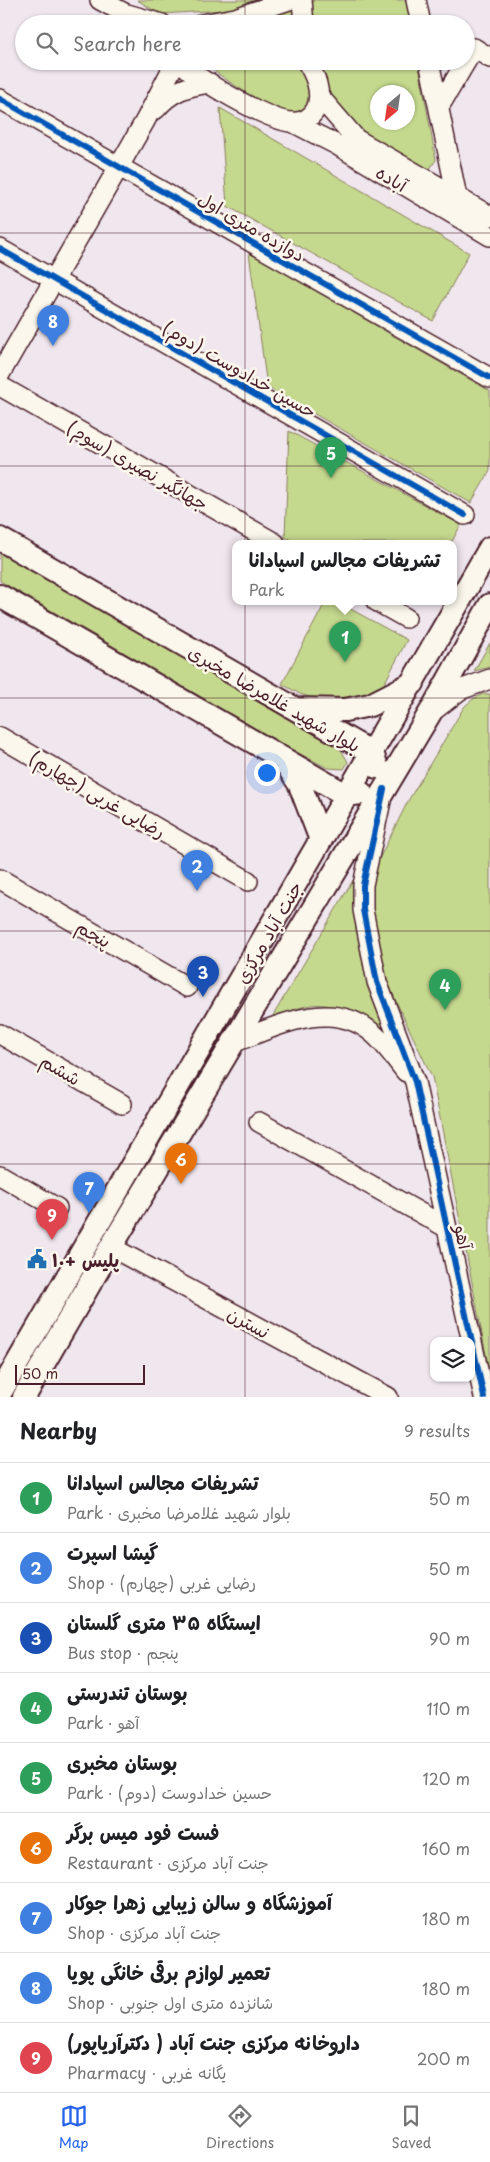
<!DOCTYPE html>
<meta charset="utf-8">
<style>
body{margin:0;font-family:"Playpen Sans","Playpen Sans Arabic",sans-serif;background:#f6f6f6;color:#202124}
.controls{position:absolute;right:15px;bottom:15px;display:grid;overflow:hidden;border-radius:10px;box-shadow:0 1px 4px #0004}
.controls button{width:45px;height:45px;display:grid;place-items:center;padding:0;border:0;border-bottom:1px solid #e0e0e0;background:#fff;color:#202124;font:25px sans-serif}
.compass{position:absolute;left:370px;top:85px;width:45px;height:45px;border-radius:50%;background:#fff;box-shadow:0 1px 4px #0004;rotate:209deg}
.scale{position:absolute;left:15px;bottom:12px;width:130px;box-sizing:border-box;padding-left:5px;border:2px solid #4a1f2b;border-top:0;font-size:14px;line-height:18px;white-space:nowrap;color:#4a1f2b;-webkit-text-stroke:4px #fbf7ec;paint-order:stroke}
.you{position:absolute;left:266px;top:772px;width:18px;height:18px;margin:-12px;border:4px solid #fff;border-radius:50%;background:#1a73e8;box-shadow:0 0 0 8px #1a73e833}
.badge{display:grid;place-items:center;width:32px;height:32px;border-radius:50%;background:#2563eb;color:#fff;font-size:16px;font-weight:700}
.pin{position:absolute;translate:-50% -41px;filter:drop-shadow(0 1px 2px #0008)}
.pin::after{content:'';position:absolute;top:26px;width:18px;height:15px;background:inherit;clip-path:polygon(0 0,100% 0,50% 100%)}
.popup{position:absolute;left:232px;top:540px;width:225px;height:65px;box-sizing:border-box;display:grid;place-content:center;border-radius:10px;background:#fff;filter:drop-shadow(0 1px 4px #0005);font-size:16px;white-space:nowrap;color:#757577}
.popup b{font-size:19px;color:#202124}
.popup::after{content:'';position:absolute;left:50%;top:100%;margin-left:-10px;border:10px solid transparent;border-top-color:#fff}
.list{margin:0;padding:0;list-style:none}
h2{display:flex;justify-content:space-between;align-items:center;height:65px;margin:0;padding:0 20px;font-size:21px}
h2 small{font-size:16px;font-weight:400;color:#757577}
.list li{display:grid;grid-template-columns:32px 1fr auto;gap:15px;align-items:center;box-sizing:border-box;height:70px;padding:0 20px;border-top:1px solid #e0e0e0}
.list b{display:block;font-size:19px;white-space:nowrap}
.list p{margin:0;font-size:16px;white-space:nowrap;color:#757577}
.list em{font-size:16px;font-style:normal;color:#757577}
.icon{flex:none;width:28px;height:28px;fill:none;stroke:currentColor;stroke-width:2;stroke-linecap:round;stroke-linejoin:round}
.map{position:relative;flex:none;width:490px;height:1397px;overflow:hidden}
.search{position:absolute;background:#fff;box-shadow:0 1px 4px #0004;left:15px;right:15px;top:15px;height:55px;display:flex;align-items:center;gap:12px;box-sizing:border-box;padding:0 18px;border-radius:28px;color:#757577;font-size:19px}
.sheet{height:695px;background:#fff}
nav{display:flex;justify-content:space-around;align-items:center;box-sizing:border-box;height:70px;border-top:1px solid #e0e0e0;background:#fff;font-size:14px;color:#757577}
nav a{display:grid;justify-items:center;gap:2px}
nav .on{color:#2563eb}
.map>svg:first-child{display:block}
.green{fill:#c5d98e;stroke:#887c5c;fill-rule:evenodd}
.lines{fill:none;stroke-linecap:round;stroke-linejoin:round}
.minor-casing{stroke:#4a1f2b;stroke-width:22}
.major-casing{stroke:#4a1f2b;stroke-width:26}
.minor{stroke:#fbf7ec;stroke-width:19}
.major{stroke:#fbf7ec;stroke-width:22}
.cycleway-casing{stroke:#fbf7ec;stroke-width:9}
.cycleway{stroke:#0057b8;stroke-width:6}
.grid{fill:none;stroke:#4a1f2b;stroke-width:1;stroke-opacity:0.55}
.labels{text-anchor:middle;dominant-baseline:central;stroke-width:5;stroke-linejoin:round;paint-order:stroke}
.street-label{font-size:18px;fill:#4a1f2b;stroke:#fbf7ec}
.poi-label{font-size:18px;font-weight:bold;fill:#4a1f2b;stroke:#fbf7ec;text-anchor:start}
</style>
<div class="map">
<svg width="490" height="1397" viewBox="0 0 490 1397">
<rect width="100%" height="100%" fill="#f0e7ee"/>
<filter id="ink" filterUnits="userSpaceOnUse"><feTurbulence type="fractalNoise" baseFrequency=".02" numOctaves="2"/><feDisplacementMap in="SourceGraphic" scale="10" xChannelSelector="R" yChannelSelector="G"/><feConvolveMatrix kernelMatrix="1 2 1 2 8 2 1 2 1" color-interpolation-filters="sRGB"/></filter>
<g filter="url(#ink)">
<path class="green" d="M137 0H273L241 9 160 14Z
M293 0 302 24H280L265 17Z
M313 0H406L410 24H311Z
M204 61H302L315 95 303 114C298 114 292 115 287 114 274 111 210 72 204 61Z
M315 61H418L436 160 429 170 364 135 334 110ZM378 92H408V122H378Z
M220 108 469 253 433 321 227 206Z
M249 253 490 391V471L471 503 267 387Z
M289 431 461 525 451 543H296L285 537Z
M0 550 330 741 340 748 348 762 344 769 328 768 300 754 0 581Z
M326 601H336L407 640 384 684 372 698 326 702 300 694 282 684Z
M490 643V667L474 671Z
M483 694H490V1375L432 1077 385 978 376 939 370 886 378 861 408 801 464 707 473 699Z
M362 865 353 890 354 912 363 965 388 1038C365 1024 340 1001 311 1005 298 1007 284 1014 271 1019Z"/>
<g class="lines">
<defs>
<path id="minor" d="M100 0 126 14 138 24
M302 0 304 24
M416 0 421 24
M127 14 162 24
M238 17 289 0
M202 24 235 18 260 24
M180 61C195 79 268 120 291 122 302 123 311 118 316 109 323 93 315 74 306 61
M429 61 457 197
M319 96 356 139 490 216
M0 99 490 378
M439 107 474 48 490 58
M156 109C171 91 187 86 210 83
M292 122 337 145 490 236
M0 249 465 515
M0 374 145 121 176 61
M0 386 275 543
M376 601 406 618
M433 711 460 690 490 679
M0 737 248 881
M381 801 363 885V910L377 982 415 1082 484 1397
M0 879 187 987
M0 1034 122 1104
M232 1043C279 1026 336 994 379 1039 389 1049 397 1061 406 1072
M259 1122 447 1228
M0 1175 57 1208
M111 1247 388 1397"/>
<path id="major" d="M0 539 372 753 377 767
M0 596 346 795 361 793
M298 709 345 710 370 705 413 683
M285 762 300 785 321 840
M0 1393 490 548
M24 1397 111 1247 430 713 490 605"/>
</defs>
<use href="#minor" class="minor-casing"/>
<use href="#major" class="major-casing"/>
<use href="#minor" class="minor"/>
<use href="#major" class="major"/>
<defs>
<path id="cycleway" d="M0 99 490 378
M0 249 465 515
M384 789 363 885V910L377 982 415 1082 484 1397"/>
</defs>
<use href="#cycleway" class="cycleway-casing"/>
<use href="#cycleway" class="cycleway"/>
</g>
</g>
<path class="grid" d="M245 0V24M245 61V1397M0 233H490M0 466H490M0 698H490M0 931H490M0 1164H490"/>
<defs>
<symbol id="civic-bare" viewBox="-9 -9 18 18"><path d="M-.6-6.5H3V-4.5H.6V-3L4-1V1h2V6H-6V1h2V-1L-.6-3ZM-1.2 2.5V6h2.4V2.5Z" fill="#1f6fb2" stroke="#fbf7ec" stroke-width="2.5" paint-order="stroke"/></symbol>
</defs>
<g fill-rule="evenodd">
<use href="#civic-bare" x="23" y="1245" width="28" height="28"/>
</g>
<g class="labels">
<g class="street-label">
<text transform="translate(392 178) rotate(31)">آباده</text>
<text transform="translate(252 226) rotate(30)">دوازده متری اول</text>
<text transform="translate(240 369) rotate(30)">حسین خدادوست (دوم)</text>
<text transform="translate(138 465) rotate(30)">جهانگیر نصیری (سوم)</text>
<text transform="translate(275 698) rotate(30)">بلوار شهید غلامرضا مخبری</text>
<text transform="translate(98 794) rotate(30)">رضایی غربی (چهارم)</text>
<text transform="translate(268 932) rotate(-60)">جنت آباد مرکزی</text>
<text transform="translate(94 933) rotate(30)">پنجم</text>
<text transform="translate(61 1069) rotate(30)">ششم</text>
<text transform="translate(464 1237) rotate(78)">آهو</text>
<text transform="translate(249 1322) rotate(29)">نسترن</text>
</g>
<g class="poi-label">
<text x="52" y="1259">پلیس +۱۰</text>
</g>
</g>
</svg>
<div class="controls">
<button><svg class="icon" aria-label="layers" viewBox="0 0 24 24"><path d="M12 4l9 5-9 5-9-5zM3 14l9 5 9-5"/></svg></button>
</div>
<svg class="compass" viewBox="-18 -18 36 36"><path d="M0-13l5 13h-10z" fill="#e53935"/><path d="M0 13l5-13h-10z" fill="#757577"/></svg>
<div class="scale">50 m</div>
<div class="you"></div>
<div class="pin badge" style="left:345px;top:662px;background:#2e9e5b">1</div>
<div class="popup"><b>تشریفات مجالس اسپادانا</b>Park</div>
<div class="pin badge" style="left:197px;top:891px;background:#3f7fe0">2</div>
<div class="pin badge" style="left:203px;top:997px;background:#1a4fb4">3</div>
<div class="pin badge" style="left:445px;top:1010px;background:#2e9e5b">4</div>
<div class="pin badge" style="left:331px;top:478px;background:#2e9e5b">5</div>
<div class="pin badge" style="left:181px;top:1184px;background:#e8710a">6</div>
<div class="pin badge" style="left:89px;top:1213px;background:#3f7fe0">7</div>
<div class="pin badge" style="left:53px;top:346px;background:#3f7fe0">8</div>
<div class="pin badge" style="left:52px;top:1240px;background:#e0444e">9</div>
<div class="search"><svg class="icon" aria-label="search" viewBox="0 0 24 24"><circle cx="10" cy="10" r="6"/><path d="M15 15l6 6"/></svg>Search here</div>
</div>
<section class="sheet">
<h2>Nearby<small>9 results</small></h2>
<ul class="list">
<li><span class="badge" style="background:#2e9e5b">1</span><div><b>تشریفات مجالس اسپادانا</b><p>Park · بلوار شهید غلامرضا مخبری</p></div><em>50 m</em></li>
<li><span class="badge" style="background:#3f7fe0">2</span><div><b>گیشا اسپرت</b><p>Shop · رضایی غربی (چهارم)</p></div><em>50 m</em></li>
<li><span class="badge" style="background:#1a4fb4">3</span><div><b>ایستگاه ۳۵ متری گلستان</b><p>Bus stop · پنجم</p></div><em>90 m</em></li>
<li><span class="badge" style="background:#2e9e5b">4</span><div><b>بوستان تندرستی</b><p>Park · آهو</p></div><em>110 m</em></li>
<li><span class="badge" style="background:#2e9e5b">5</span><div><b>بوستان مخبری</b><p>Park · حسین خدادوست (دوم)</p></div><em>120 m</em></li>
<li><span class="badge" style="background:#e8710a">6</span><div><b>فست فود میس برگر</b><p>Restaurant · جنت آباد مرکزی</p></div><em>160 m</em></li>
<li><span class="badge" style="background:#3f7fe0">7</span><div><b>آموزشگاه و سالن زیبایی زهرا جوکار</b><p>Shop · جنت آباد مرکزی</p></div><em>180 m</em></li>
<li><span class="badge" style="background:#3f7fe0">8</span><div><b>تعمیر لوازم برقی خانگی پویا</b><p>Shop · شانزده متری اول جنوبی</p></div><em>180 m</em></li>
<li><span class="badge" style="background:#e0444e">9</span><div><b>داروخانه مرکزی جنت آباد ( دکترآریاپور)</b><p>Pharmacy · یگانه غربی</p></div><em>200 m</em></li>
</ul>
</section>
<nav>
<a class="on"><svg class="icon" aria-label="map" viewBox="0 0 24 24"><path d="M3 6l6-2 6 2 6-2v14l-6 2-6-2-6 2zM9 4v14M15 6v14"/></svg>Map</a>
<a><svg class="icon" aria-label="directions" viewBox="0 0 24 24"><path d="M12 3l9 9-9 9-9-9zM9 14v-3h6M13 9l2 2-2 2"/></svg>Directions</a>
<a><svg class="icon" aria-label="saved" viewBox="0 0 24 24"><path d="M7 4h10v16l-5-4-5 4z"/></svg>Saved</a>
</nav>
